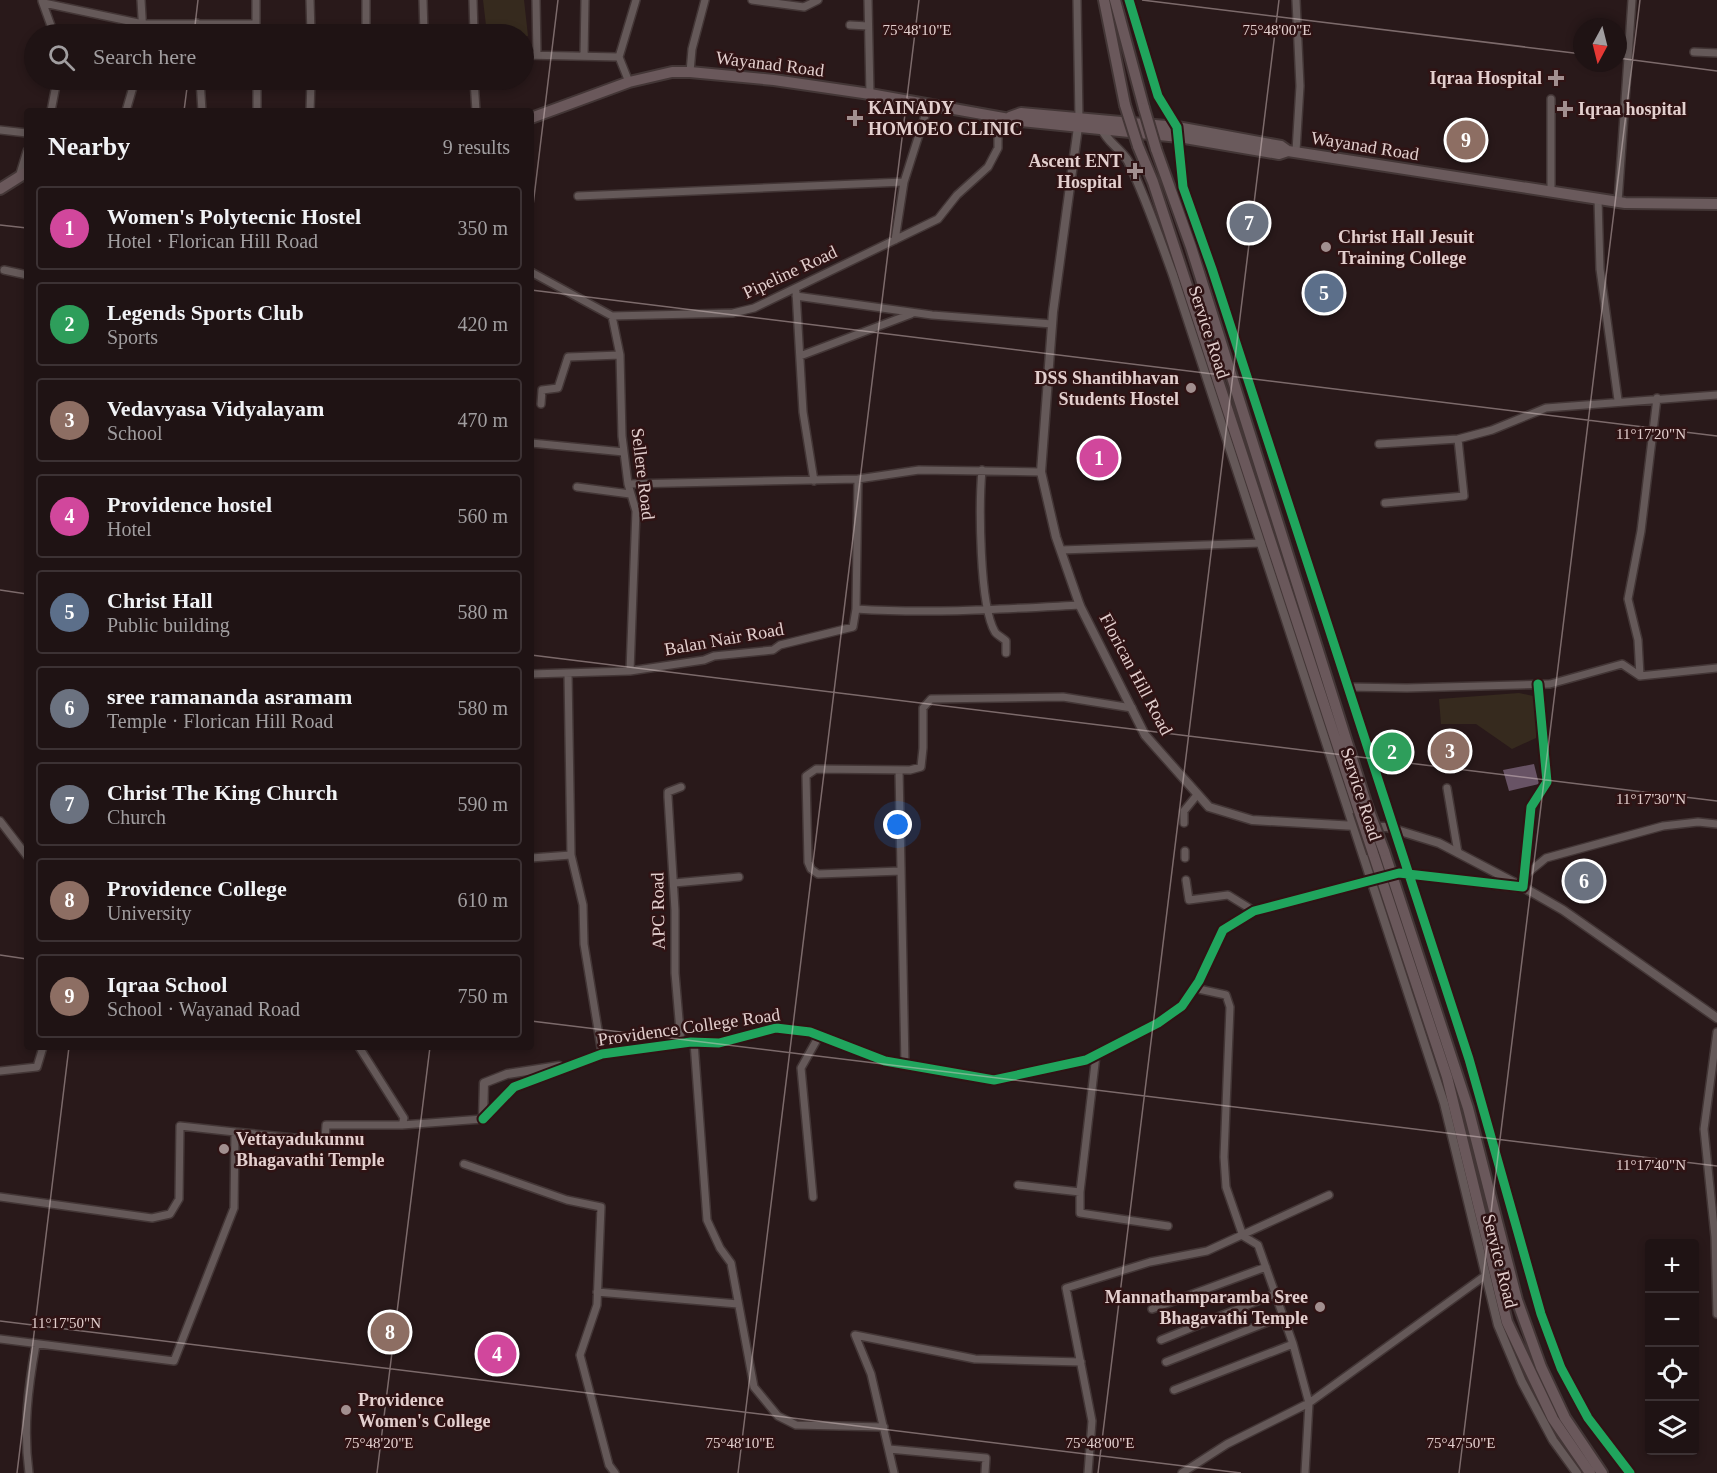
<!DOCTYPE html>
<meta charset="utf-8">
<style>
body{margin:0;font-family:"Times New Roman",serif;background:#2c2022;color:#f1f3f6}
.controls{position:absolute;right:18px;bottom:18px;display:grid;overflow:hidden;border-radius:6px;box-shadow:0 3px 9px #0003}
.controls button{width:54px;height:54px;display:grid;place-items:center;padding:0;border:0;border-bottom:2px solid #3c3234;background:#1f1314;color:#f1f3f6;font:30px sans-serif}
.compass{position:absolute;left:1573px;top:18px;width:54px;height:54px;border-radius:50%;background:#1f1314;box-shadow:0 3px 9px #0003;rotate:187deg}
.you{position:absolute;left:898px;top:825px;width:21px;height:21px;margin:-15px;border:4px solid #fff;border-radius:50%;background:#1a73e8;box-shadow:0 0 0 9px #1a73e833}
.badge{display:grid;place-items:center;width:39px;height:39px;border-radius:50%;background:#d93025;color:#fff;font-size:20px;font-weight:700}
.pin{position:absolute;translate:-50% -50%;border:3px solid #fff;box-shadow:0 2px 6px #0006}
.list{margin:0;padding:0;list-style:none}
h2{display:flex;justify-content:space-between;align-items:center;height:78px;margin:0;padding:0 24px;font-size:26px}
h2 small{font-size:20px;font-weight:400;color:#a19ea0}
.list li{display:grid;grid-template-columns:39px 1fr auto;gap:18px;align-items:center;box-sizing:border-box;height:84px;margin:0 12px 12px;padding:0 12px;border:2px solid #3c3234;border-radius:6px}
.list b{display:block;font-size:22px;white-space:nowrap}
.list p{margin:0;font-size:20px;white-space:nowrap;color:#a19ea0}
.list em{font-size:20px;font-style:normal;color:#a19ea0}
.icon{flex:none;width:33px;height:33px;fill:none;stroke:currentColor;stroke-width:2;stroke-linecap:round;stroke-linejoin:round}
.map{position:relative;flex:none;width:1717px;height:1473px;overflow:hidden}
.search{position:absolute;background:#1f1314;box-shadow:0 3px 9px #0003;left:24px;top:24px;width:510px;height:66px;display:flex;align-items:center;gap:15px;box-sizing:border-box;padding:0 21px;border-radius:33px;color:#a19ea0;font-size:22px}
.panel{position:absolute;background:#1f1314;box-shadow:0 3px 9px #0003;left:24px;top:108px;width:510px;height:942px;border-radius:6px}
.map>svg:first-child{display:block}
.green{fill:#362a1e}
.water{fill:#685365}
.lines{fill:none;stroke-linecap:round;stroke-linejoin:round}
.minor-casing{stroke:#433636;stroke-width:10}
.tertiary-casing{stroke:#433636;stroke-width:11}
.primary-casing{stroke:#433636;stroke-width:14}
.trunk-casing{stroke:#433636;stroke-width:14}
.minor{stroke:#655959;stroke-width:7}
.tertiary{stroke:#655959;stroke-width:8}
.primary{stroke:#6a5a5c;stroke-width:10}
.trunk{stroke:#6a585b;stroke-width:10}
.trunk-bridge-casing{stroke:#433636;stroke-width:14;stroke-linecap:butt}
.trunk-bridge{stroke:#6a585b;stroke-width:10}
.cycleway-casing{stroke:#2f1314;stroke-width:13}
.cycleway{stroke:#20a55d;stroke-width:9}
.ticks{fill:none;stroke:#e3cfce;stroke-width:1.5;stroke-opacity:0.45}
.poi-dot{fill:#a28f8f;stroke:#2f1314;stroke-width:2}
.labels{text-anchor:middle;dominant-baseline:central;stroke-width:5;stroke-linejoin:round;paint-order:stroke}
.street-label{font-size:18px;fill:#e3cfce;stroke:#2f1314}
.poi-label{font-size:18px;font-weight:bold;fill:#e3cfce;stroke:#2f1314;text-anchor:start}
.ticks-label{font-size:15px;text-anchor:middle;fill:#e3cfce;stroke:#2f1314;stroke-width:5;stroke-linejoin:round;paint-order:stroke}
</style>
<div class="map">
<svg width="1717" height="1473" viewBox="0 0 1717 1473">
<rect width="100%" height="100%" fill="#29191a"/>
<path class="green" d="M483 0H524L528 36 487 34Z
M1519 693 1538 697 1536 738 1512 749 1476 724H1441L1439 699Z
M1376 741 1407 742V764L1376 763Z"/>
<path class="water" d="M1534 764 1539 784 1509 791 1503 770Z"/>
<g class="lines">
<defs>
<path id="minor" d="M141 0 143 34
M310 0 311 34
M366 0V34
M423 0 424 34
M473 0 474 34
M536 0 537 54
M752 0 804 7 818 0
M868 0 870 94
M1077 0 1079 119
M1296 0 1300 86 1296 151
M42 1 54 34
M44 3 143 24H256
M197 23V34
M850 25 868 26
M256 34V0
M1694 52 1717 53
M524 55 619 57 629 82
M584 56 585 0
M619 57 636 0
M690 72 692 49 705 0
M200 80 202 111
M257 80V111
M474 80 476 111
M51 111 57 80
M126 111 135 80
M310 111 311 80
M0 130 27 133
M19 177 27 151
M1551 192V99
M578 196 904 182
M1598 199 1600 269 1618 400
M1618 202 1632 0
M895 240 904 182 929 103
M4 270 27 275
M531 272 612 316 733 313 754 308 938 219 957 195 988 167 998 148V116
M796 292 803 412 814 481
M796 296 932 315 1052 324
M800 356 911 314
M541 404 542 390 558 388 568 357 620 355
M531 443 624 452
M1379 444 1458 439 1492 430 1546 408 1717 395
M982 470C979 503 979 605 995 632 997 635 1003 638 1006 641V653
M628 484 858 479 919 470 1041 472
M577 487 630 494
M1385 503 1464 496 1458 439
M1061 550 1261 543
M856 609C931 614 1005 609 1080 605
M630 671 704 660 714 656 773 650 780 645 853 627 856 609 858 479
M568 673 571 855 583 905 584 944 602 1054
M531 674 630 671 636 511 628 484 622 436 620 355 612 316
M1640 676 1638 640 1628 599 1641 531 1657 398
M1347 687 1407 688 1550 684 1622 664 1640 676 1717 668
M899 770 905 1065
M1447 788 1458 853
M0 821 27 856
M1184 823V811L1197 795
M1185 851V858
M531 858 571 855
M901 871 818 874 811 869 808 862 806 776 816 769 910 770 921 767 923 748V708L931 699 1063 697 1132 708
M1524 876 1546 858 1663 826 1698 822 1717 824
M1186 880 1189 900 1228 895 1254 911
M674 883 739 877
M1523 887 1531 807 1547 782 1538 684
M1717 1032 1704 1129 1715 1237 1717 1314
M694 1042 707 1220 720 1248 731 1263 754 1387 778 1416 796 1425 884 1427
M681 1043 675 973V910L668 797V792L681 787
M0 1071 37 1067 43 1047
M402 1125 483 1119
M464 1164 567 1200 601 1207 597 1305 580 1355 609 1465 615 1473
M1018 1185 1080 1192 1096 1055
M1080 1192V1213L1168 1226
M0 1197 152 1218 170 1214 179 1199 180 1126 235 1132
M813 1197 801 1068 819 1036
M597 1292 738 1304
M1152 1309 1266 1267
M0 1339 174 1361 234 1208 235 1132 325 1141 326 1125H402L404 1118 359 1047
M1161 1340 1275 1294
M1166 1362 1283 1316
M1174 1390 1293 1344 1258 1245 1243 1236 1226 1187 1224 1157 1230 1007 1226 995 1194 988
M889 1449 986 1458 985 1473
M29 1473C23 1429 28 1388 36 1344
M894 1473 871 1374 855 1335 975 1359 1081 1362
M1088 1473 1092 1421 1066 1288 1150 1262 1207 1251 1329 1195
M1182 1473 1227 1444 1309 1403 1293 1344
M1305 1473 1309 1403 1486 1275"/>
<path id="tertiary" d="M1129 0 1158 96 1177 127 1183 187 1212 269 1469 1059 1541 1314 1561 1368 1588 1418 1630 1473
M1078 127 1053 312 1041 472 1056 537 1080 606 1145 735 1209 807 1252 820 1356 826
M1102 129C1107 142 1121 149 1128 161 1146 198 1159 237 1173 275L1444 1103 1498 1325 1522 1382 1553 1440 1577 1473
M1369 827H1387L1439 843 1523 887 1563 910 1717 1018
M483 1119 514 1087 602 1054 691 1042 719 1043 776 1028 810 1032 885 1061 994 1080 1086 1060 1158 1023 1182 1006 1199 981 1223 930 1254 911 1399 873 1516 887
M483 1119 484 1083 507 1074 559 1066"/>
<path id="primary" d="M1177 127 1281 146 1288 151 1625 203 1717 204
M1179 137 1279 154 1288 151"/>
<path id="trunk" d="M1104 0 1125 105
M1115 0 1144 108
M1010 117 1021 113 1177 127
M531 118 629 82 672 72H690L774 80 870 94 1021 121 1179 137
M1138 146 1153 182 1359 811
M1156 149 1191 247 1367 806
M0 189 27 172
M1384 851 1468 1108 1517 1300 1541 1367 1565 1418 1602 1473
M1373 853 1447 1077 1507 1322 1553 1419 1590 1473"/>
</defs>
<use href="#minor" class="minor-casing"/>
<use href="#tertiary" class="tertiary-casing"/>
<use href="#primary" class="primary-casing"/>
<use href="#trunk" class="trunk-casing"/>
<use href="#minor" class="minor"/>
<use href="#tertiary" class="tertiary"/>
<use href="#primary" class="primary"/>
<use href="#trunk" class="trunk"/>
<defs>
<path id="trunk-bridge" d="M1125 105 1138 146
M1144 108 1156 149
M1367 806 1384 851
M1359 811 1373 853"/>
</defs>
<use href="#trunk-bridge" class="trunk-bridge-casing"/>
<use href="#trunk-bridge" class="trunk-bridge"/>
<defs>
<path id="cycleway" d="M1129 0 1158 96 1177 127 1183 187 1212 269 1469 1059 1541 1314 1561 1368 1588 1418 1630 1473
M483 1119 514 1087 602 1054 691 1042 719 1043 776 1028 810 1032 885 1061 994 1080 1086 1060 1158 1023 1182 1006 1199 981 1223 930 1254 911 1399 873 1523 887 1531 807 1547 782 1538 684"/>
</defs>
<use href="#cycleway" class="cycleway-casing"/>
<use href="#cycleway" class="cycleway"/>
</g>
<path class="ticks" d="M1142 0 1582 54M194 34 198 0M1618 58 1717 71M184 111 188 80M531 222 558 0M0 225 27 228M531 290 1717 436M0 590 27 594M531 655 1717 801M0 955 27 959M531 1021 1717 1166M0 1321 1241 1473M17 1473 69 1047M377 1473 430 1047M738 1473 919 0M1098 1473 1279 0M1459 1473 1640 0"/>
<g class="poi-dot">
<path d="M1553 69h6v6h6v6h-6v6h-6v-6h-6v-6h6z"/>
<path d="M1562 100h6v6h6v6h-6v6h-6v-6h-6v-6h6z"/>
<path d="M852 109h6v6h6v6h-6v6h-6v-6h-6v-6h6z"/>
<path d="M1132 162h6v6h6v6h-6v6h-6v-6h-6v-6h6z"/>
<circle cx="1326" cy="247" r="6"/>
<circle cx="1191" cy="388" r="6"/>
<circle cx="224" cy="1149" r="6"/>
<circle cx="1320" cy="1307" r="6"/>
<circle cx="346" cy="1410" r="6"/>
</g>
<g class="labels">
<g class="street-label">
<text transform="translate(770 64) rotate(7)">Wayanad Road</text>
<text transform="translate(1365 146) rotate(9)">Wayanad Road</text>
<text transform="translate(790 272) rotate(-25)">Pipeline Road</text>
<text transform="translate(1209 332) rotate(72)">Service Road</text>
<text transform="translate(643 474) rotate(83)">Sellere Road</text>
<text transform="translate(724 639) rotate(-10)">Balan Nair Road</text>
<text transform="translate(1136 674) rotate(62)">Florican Hill Road</text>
<text transform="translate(1361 794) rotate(72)">Service Road</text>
<text transform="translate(658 911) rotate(-91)">APC Road</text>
<text transform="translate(689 1027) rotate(-8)">Providence College Road</text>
<text transform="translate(1500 1261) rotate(76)">Service Road</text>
</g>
<g class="poi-label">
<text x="1542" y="78" text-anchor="end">Iqraa Hospital</text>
<text x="868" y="108">KAINADY<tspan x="868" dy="21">HOMOEO CLINIC</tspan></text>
<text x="1578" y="109">Iqraa hospital</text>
<text x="1122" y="161" text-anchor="end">Ascent ENT<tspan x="1122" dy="21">Hospital</tspan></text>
<text x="1338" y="237">Christ Hall Jesuit<tspan x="1338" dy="21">Training College</tspan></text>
<text x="1179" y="378" text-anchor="end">DSS Shantibhavan<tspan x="1179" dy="21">Students Hostel</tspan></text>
<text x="236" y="1139">Vettayadukunnu<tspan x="236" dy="21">Bhagavathi Temple</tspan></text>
<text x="1308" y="1297" text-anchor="end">Mannathamparamba Sree<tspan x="1308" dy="21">Bhagavathi Temple</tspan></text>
<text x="358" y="1400">Providence<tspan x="358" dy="21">Women's College</tspan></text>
</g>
</g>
<g class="ticks-label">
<text x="917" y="35">75°48'10"E</text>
<text x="1277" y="35">75°48'00"E</text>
<text x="1651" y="439">11°17'20"N</text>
<text x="1651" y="804">11°17'30"N</text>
<text x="1651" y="1170">11°17'40"N</text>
<text x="66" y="1328">11°17'50"N</text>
<text x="379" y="1448">75°48'20"E</text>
<text x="740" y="1448">75°48'10"E</text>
<text x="1100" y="1448">75°48'00"E</text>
<text x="1461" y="1448">75°47'50"E</text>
</g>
</svg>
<div class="controls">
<button>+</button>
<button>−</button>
<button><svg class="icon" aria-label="locate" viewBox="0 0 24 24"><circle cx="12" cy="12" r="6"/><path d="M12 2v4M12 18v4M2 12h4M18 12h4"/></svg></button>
<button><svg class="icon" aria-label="layers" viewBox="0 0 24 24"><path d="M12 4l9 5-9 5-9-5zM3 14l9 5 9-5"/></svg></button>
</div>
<svg class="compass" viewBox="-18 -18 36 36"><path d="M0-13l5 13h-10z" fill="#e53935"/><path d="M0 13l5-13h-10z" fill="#a19ea0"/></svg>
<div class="you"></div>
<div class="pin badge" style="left:1099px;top:458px;background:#d1479c">1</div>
<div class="pin badge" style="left:1392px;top:752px;background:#2e9e5b">2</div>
<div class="pin badge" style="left:1450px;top:751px;background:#8d6e63">3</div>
<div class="pin badge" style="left:497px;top:1354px;background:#d1479c">4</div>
<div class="pin badge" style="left:1324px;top:293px;background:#5c6f8a">5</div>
<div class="pin badge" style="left:1584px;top:881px;background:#6b7280">6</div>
<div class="pin badge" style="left:1249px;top:223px;background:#6b7280">7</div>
<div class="pin badge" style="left:390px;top:1332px;background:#8d6e63">8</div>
<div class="pin badge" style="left:1466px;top:140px;background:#8d6e63">9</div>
<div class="search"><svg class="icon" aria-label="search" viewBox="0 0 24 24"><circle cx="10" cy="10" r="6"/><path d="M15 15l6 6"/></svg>Search here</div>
<section class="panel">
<h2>Nearby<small>9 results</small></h2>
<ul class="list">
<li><span class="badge" style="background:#d1479c">1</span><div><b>Women's Polytecnic Hostel</b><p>Hotel · Florican Hill Road</p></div><em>350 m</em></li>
<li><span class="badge" style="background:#2e9e5b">2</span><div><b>Legends Sports Club</b><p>Sports</p></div><em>420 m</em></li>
<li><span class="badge" style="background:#8d6e63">3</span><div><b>Vedavyasa Vidyalayam</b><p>School</p></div><em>470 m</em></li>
<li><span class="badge" style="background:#d1479c">4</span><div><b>Providence hostel</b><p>Hotel</p></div><em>560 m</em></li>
<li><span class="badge" style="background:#5c6f8a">5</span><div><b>Christ Hall</b><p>Public building</p></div><em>580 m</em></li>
<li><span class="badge" style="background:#6b7280">6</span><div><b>sree ramananda asramam</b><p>Temple · Florican Hill Road</p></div><em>580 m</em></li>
<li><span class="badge" style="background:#6b7280">7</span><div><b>Christ The King Church</b><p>Church</p></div><em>590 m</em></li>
<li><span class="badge" style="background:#8d6e63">8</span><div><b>Providence College</b><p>University</p></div><em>610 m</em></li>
<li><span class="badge" style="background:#8d6e63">9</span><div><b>Iqraa School</b><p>School · Wayanad Road</p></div><em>750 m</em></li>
</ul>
</section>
</div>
